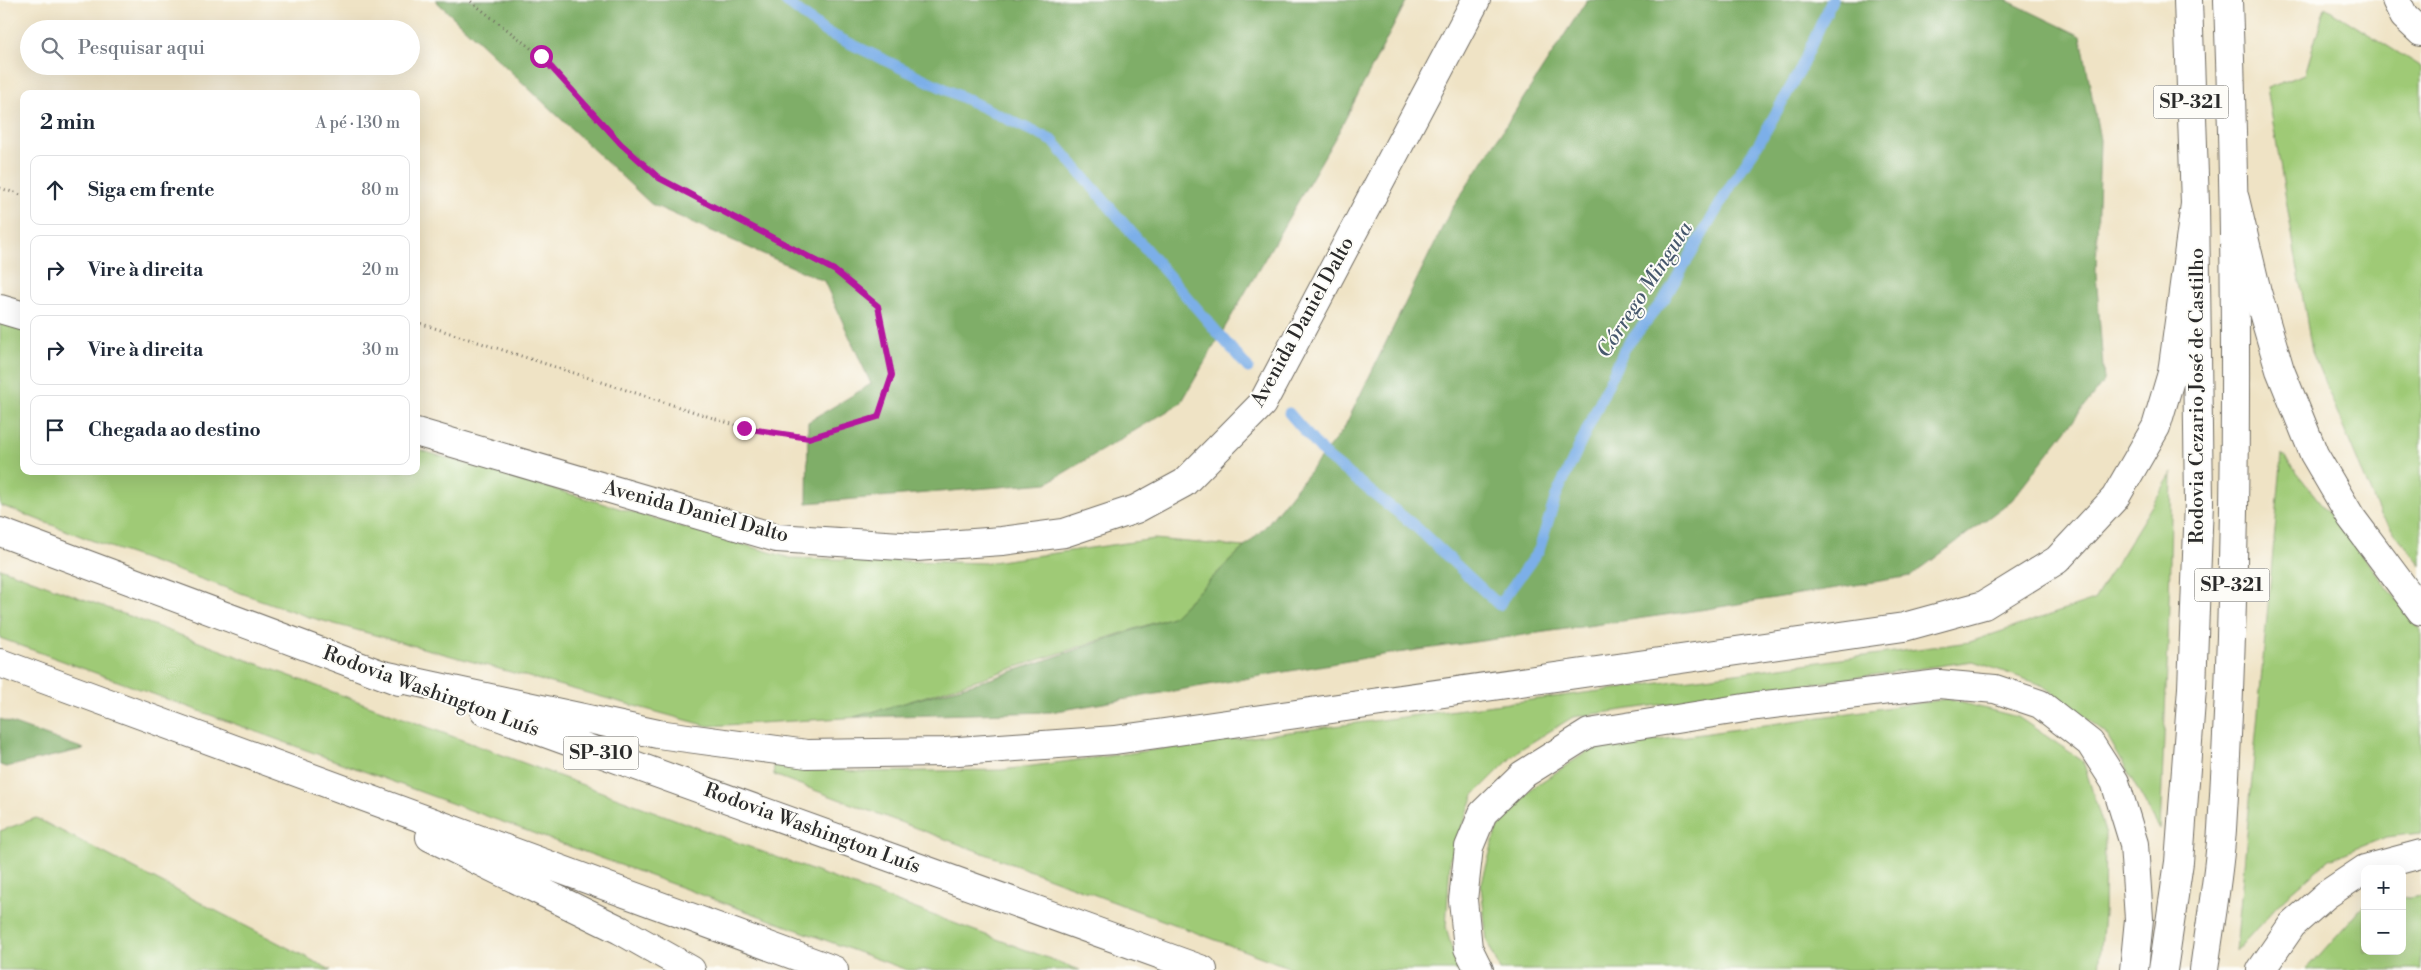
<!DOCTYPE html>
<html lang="pt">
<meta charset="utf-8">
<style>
body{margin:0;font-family:"Libre Bodoni",serif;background:#f6f6f7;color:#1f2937}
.controls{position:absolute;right:15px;bottom:15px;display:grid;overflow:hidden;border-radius:10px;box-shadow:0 5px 20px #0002}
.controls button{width:45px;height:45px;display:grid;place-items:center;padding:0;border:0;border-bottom:1px solid #e0e1e3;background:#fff;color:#1f2937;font:25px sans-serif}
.stop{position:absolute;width:15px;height:15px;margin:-11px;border:4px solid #b5179e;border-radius:50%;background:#fff}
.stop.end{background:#b5179e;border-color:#fff;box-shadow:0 1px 5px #0008}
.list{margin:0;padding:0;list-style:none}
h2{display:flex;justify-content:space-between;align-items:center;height:65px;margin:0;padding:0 20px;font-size:21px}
h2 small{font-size:16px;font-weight:400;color:#747a83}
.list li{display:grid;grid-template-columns:32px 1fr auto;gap:15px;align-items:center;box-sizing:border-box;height:70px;margin:0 10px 10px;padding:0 10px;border:1px solid #e0e1e3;border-radius:10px}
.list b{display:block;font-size:19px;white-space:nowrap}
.list em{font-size:16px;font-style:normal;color:#747a83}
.icon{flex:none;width:28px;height:28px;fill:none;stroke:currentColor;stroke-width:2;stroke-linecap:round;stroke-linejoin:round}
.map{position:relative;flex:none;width:2421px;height:970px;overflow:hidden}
.search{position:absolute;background:#fff;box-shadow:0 5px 20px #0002;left:20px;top:20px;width:400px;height:55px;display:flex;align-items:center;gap:12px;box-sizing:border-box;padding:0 18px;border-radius:28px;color:#747a83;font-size:19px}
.panel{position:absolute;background:#fff;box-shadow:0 5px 20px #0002;left:20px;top:90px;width:400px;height:385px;border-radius:10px}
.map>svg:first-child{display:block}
.green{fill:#9fca76;stroke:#657a50}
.forest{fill:#7fae67;stroke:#556c49}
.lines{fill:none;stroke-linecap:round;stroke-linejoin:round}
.stream{stroke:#7cafe8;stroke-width:11}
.minor-casing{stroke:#706b61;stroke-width:30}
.primary-casing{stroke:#706b61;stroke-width:30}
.motorway-casing{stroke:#706b61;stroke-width:30}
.path{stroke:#706b61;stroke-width:3;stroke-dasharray:1 4;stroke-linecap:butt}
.minor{stroke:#fff;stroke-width:28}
.primary{stroke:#fff;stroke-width:28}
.motorway{stroke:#fff;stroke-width:28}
.route{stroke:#b5179e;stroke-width:6}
.labels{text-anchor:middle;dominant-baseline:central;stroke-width:4;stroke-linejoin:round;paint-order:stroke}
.shield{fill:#fdfcf7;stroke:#6a6a68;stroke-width:1}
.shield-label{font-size:19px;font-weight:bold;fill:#2b2b2b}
.street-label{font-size:20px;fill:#2b2b2b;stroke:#fdfcf7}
.water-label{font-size:21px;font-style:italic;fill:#47596d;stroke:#fdfcf7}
</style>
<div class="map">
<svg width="2421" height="970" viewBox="0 0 2421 970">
<rect width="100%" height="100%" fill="#fdfcf7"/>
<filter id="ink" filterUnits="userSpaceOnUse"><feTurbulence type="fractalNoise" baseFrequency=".02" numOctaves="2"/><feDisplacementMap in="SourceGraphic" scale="10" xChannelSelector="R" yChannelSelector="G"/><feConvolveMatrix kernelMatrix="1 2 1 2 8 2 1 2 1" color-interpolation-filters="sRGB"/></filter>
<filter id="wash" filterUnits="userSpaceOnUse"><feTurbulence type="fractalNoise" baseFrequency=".0096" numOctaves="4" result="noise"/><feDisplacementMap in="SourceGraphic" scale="20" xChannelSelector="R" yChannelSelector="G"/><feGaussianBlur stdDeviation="1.12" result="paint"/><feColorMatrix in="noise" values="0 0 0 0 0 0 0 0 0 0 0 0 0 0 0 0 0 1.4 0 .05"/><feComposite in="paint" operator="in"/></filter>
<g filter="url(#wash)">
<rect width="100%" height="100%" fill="#efe3c5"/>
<path class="green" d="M2325 7 2421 67V565L2380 515 2312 352 2267 88 2305 74Z
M0 322 24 329V471H416V449L790 558 985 563 1154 539 1244 547 1172 617 861 717 708 726 309 617 96 542 0 505Z
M2282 454 2421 630V833L2386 837 2330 859 2285 897 2236 951Z
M2172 473 2168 645 2160 830 2106 733 2042 685 1973 661 1573 717 1519 750 1474 795 1450 860 1446 928 1458 970H1296L774 775 773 761 858 772 1002 770 1970 642 2094 600Z
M0 568 1080 970H907L0 638Z
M1947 699 2018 717 2083 761 2105 832 2104 914 2099 970H1500L1487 941 1481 886 1496 831 1532 788 1590 750Z
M36 818 331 970H0V831Z
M2421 895V970H2306L2364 905 2365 951H2402V898Z"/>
<path class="forest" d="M435 0H1407L1339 131 1181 403 1047 483 807 503 808 422 871 384 824 281 651 204Z
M1587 0H2006L2081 36 2100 140 2096 273 2104 381 2012 500 1911 576 1707 609 1383 655 1051 712 854 717 990 679 1172 617 1265 527 1343 430 1450 212Z
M0 719 84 749 6 767 0 765Z"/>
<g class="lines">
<path class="stream" d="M784 0 824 31 1053 141 1248 368
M1289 413 1326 456 1415 526 1499 605 1539 550 1556 496 1625 348 1665 298 1733 182 1760 141 1798 74 1832 0"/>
</g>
</g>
<g filter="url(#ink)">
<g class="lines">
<defs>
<path id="minor" d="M2396 0 2404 16 2421 32
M0 309 24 316
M416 432 777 538 916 547 1002 541 1064 533 1136 509 1184 483 1262 404 1476 0"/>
<path id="primary" d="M2163 970 2179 862 2192 688 2199 502 2195 204 2188 0
M2204 970C2210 923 2219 876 2222 829 2239 554 2238 276 2228 0"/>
<path id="motorway" d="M2235 199 2257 292 2280 370 2314 454 2351 517 2421 611
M0 532 399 681
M0 663 834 970
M383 675 658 734 807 754 944 752 1115 740 1904 627 1984 605 2057 560 2115 498 2156 427 2172 373 2195 204
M484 711 1203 970
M430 837 620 930 691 970
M2365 869 2421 854
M1479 970 1468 948 1463 900 1469 847 1483 813 1522 775 1589 733 1757 706 1939 684 1995 689 2040 704 2090 743 2115 782 2134 844 2139 919 2134 970
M2261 970 2292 925 2326 895 2365 869"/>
</defs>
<use href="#minor" class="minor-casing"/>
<use href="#primary" class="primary-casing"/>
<use href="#motorway" class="motorway-casing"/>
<path class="path" d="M0 188 24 196
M416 322 744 428 809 438 878 417 893 375 878 306 834 270 659 178 621 144 541 56 469 0"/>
<use href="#minor" class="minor"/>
<use href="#primary" class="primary"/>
<use href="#motorway" class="motorway"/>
</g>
</g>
<g class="lines" filter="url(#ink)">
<path class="route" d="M541 56 621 144 659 178 834 270 878 306 892 375 878 417 809 438 744 428"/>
</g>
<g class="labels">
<g class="shield">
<rect x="2153.5" y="85.5" width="75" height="33" rx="4"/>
<rect x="2194.5" y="568.5" width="75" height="33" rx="4"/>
<rect x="563.5" y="736.5" width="75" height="33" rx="4"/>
</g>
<g class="shield-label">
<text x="2191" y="102">SP-321</text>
<text x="2232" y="585">SP-321</text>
<text x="601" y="753">SP-310</text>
</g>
<g class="street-label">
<text transform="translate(1303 322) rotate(-61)">Avenida Daniel Dalto</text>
<text transform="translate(2197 396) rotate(-90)">Rodovia Cezario José de Castilho</text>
<text transform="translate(696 512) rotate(15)">Avenida Daniel Dalto</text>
<text transform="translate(431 692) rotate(20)">Rodovia Washington Luís</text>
<text transform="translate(812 829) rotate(20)">Rodovia Washington Luís</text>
</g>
<g class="water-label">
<text transform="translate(1645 290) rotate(-57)">Córrego Minguta</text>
</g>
</g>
</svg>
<div class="controls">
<button>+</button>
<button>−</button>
</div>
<div class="stop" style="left:541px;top:56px"></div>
<div class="stop end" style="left:744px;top:428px"></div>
<div class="search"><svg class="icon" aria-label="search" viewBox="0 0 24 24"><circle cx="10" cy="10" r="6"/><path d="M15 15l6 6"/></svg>Pesquisar aqui</div>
<section class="panel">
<h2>2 min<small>A pé · 130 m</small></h2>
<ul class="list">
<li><svg class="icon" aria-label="ahead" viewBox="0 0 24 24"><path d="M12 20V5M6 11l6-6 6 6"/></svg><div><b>Siga em frente</b></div><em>80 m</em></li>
<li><svg class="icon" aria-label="right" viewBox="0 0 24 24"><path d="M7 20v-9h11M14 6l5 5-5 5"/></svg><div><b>Vire à direita</b></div><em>20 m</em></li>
<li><svg class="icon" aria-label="right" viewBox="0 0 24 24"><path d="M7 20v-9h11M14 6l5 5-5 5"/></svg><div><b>Vire à direita</b></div><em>30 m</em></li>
<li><svg class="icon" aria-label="arrive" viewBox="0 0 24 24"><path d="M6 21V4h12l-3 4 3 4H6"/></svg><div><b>Chegada ao destino</b></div></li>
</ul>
</section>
</div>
